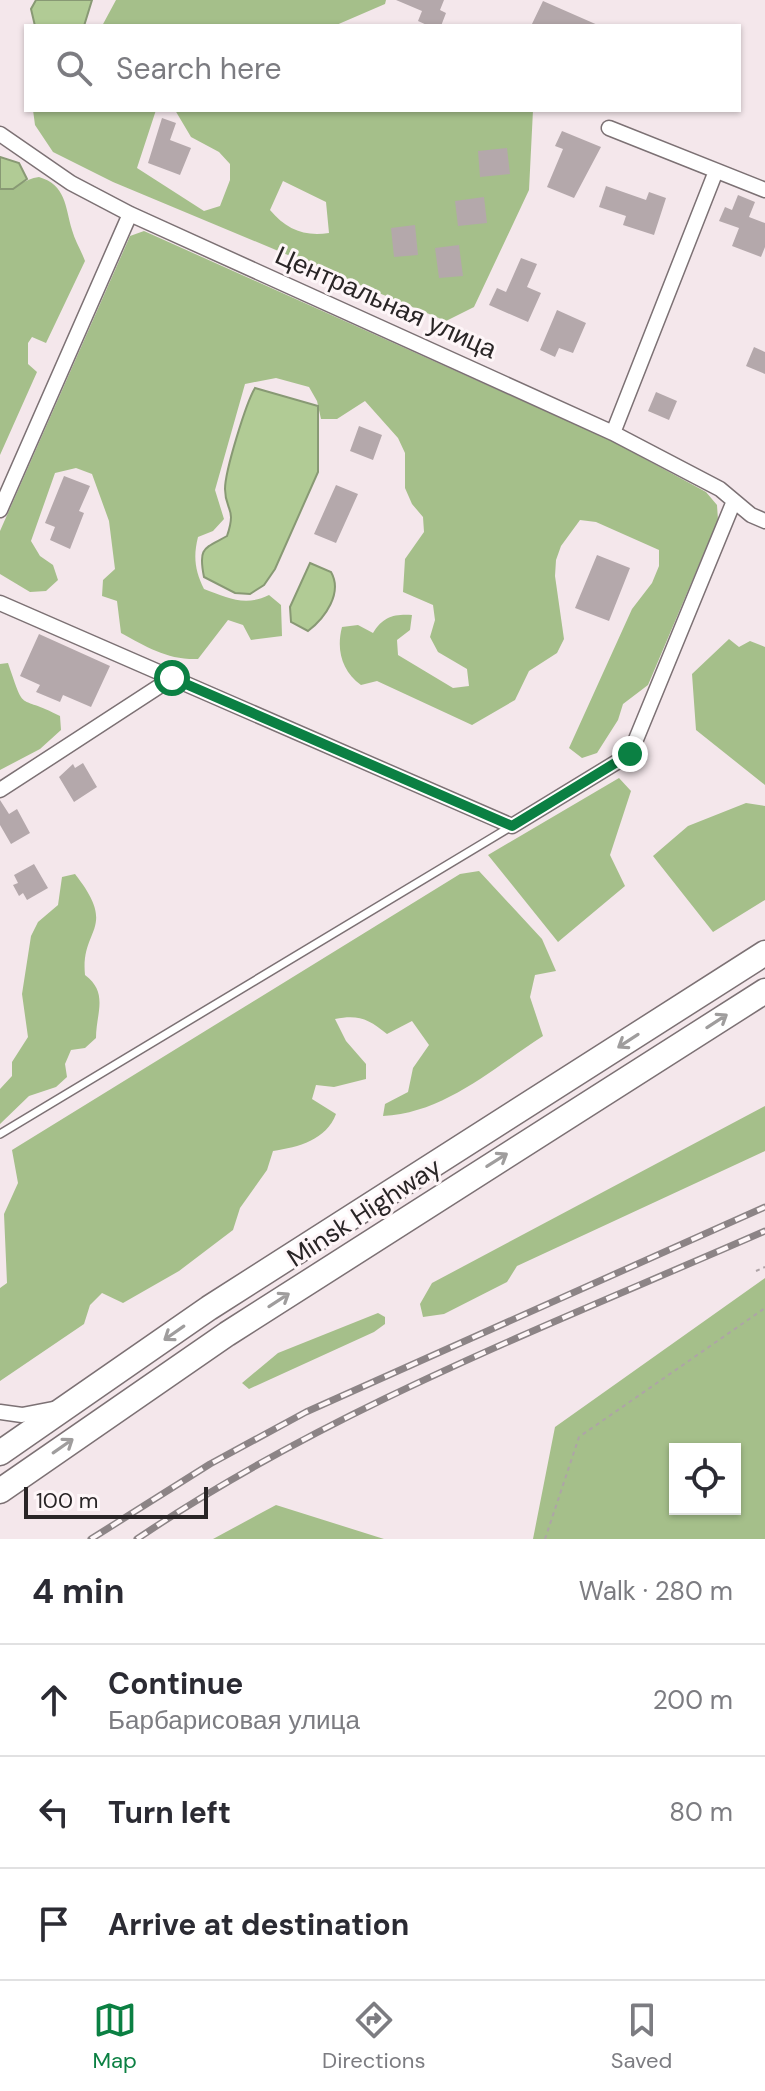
<!DOCTYPE html>
<meta charset="utf-8">
<style>
body{margin:0;font-family:"DM Sans",sans-serif;background:#f7f7f7;color:#2b2b33}
.controls{position:absolute;right:24px;bottom:24px;display:grid;overflow:hidden;border-radius:0px;box-shadow:0 2px 6px #0004}
.controls button{width:72px;height:72px;display:grid;place-items:center;padding:0;border:0;border-bottom:2px solid #e1e1e2;background:#fff;color:#2b2b33;font:40px sans-serif}
.scale{position:absolute;left:24px;bottom:20px;width:184px;box-sizing:border-box;padding-left:8px;border:4px solid #292526;border-top:0;font-size:22px;line-height:28px;white-space:nowrap;color:#292526;-webkit-text-stroke:6px #fef6f8;paint-order:stroke}
.stop{position:absolute;width:24px;height:24px;margin:-18px;border:6px solid #0b8043;border-radius:50%;background:#fff}
.stop.end{background:#0b8043;border-color:#fff;box-shadow:0 2px 8px #0008}
.list{margin:0;padding:0;list-style:none}
h2{display:flex;justify-content:space-between;align-items:center;height:104px;margin:0;padding:0 32px;font-size:34px}
h2 small{font-size:26px;font-weight:400;color:#7c7c81}
.list li{display:grid;grid-template-columns:52px 1fr auto;gap:24px;align-items:center;box-sizing:border-box;height:112px;padding:0 32px;border-top:2px solid #e1e1e2}
.list b{display:block;font-size:30px;white-space:nowrap}
.list p{margin:0;font-size:26px;white-space:nowrap;color:#7c7c81}
.list em{font-size:26px;font-style:normal;color:#7c7c81}
.icon{flex:none;width:44px;height:44px;fill:none;stroke:currentColor;stroke-width:2;stroke-linecap:round;stroke-linejoin:round}
.map{position:relative;flex:none;width:765px;height:1539px;overflow:hidden}
.search{position:absolute;background:#fff;box-shadow:0 2px 6px #0004;left:24px;right:24px;top:24px;height:88px;display:flex;align-items:center;gap:20px;box-sizing:border-box;padding:0 28px;border-radius:0px;color:#7c7c81;font-size:30px}
.sheet{height:440px;background:#fff}
nav{display:flex;justify-content:space-around;align-items:center;box-sizing:border-box;height:112px;border-top:2px solid #e1e1e2;background:#fff;font-size:22px;color:#7c7c81}
nav a{display:grid;justify-items:center;gap:4px}
nav .on{color:#0b8043}
.map>svg:first-child{display:block}
.forest{fill:#a5bf8a;fill-rule:evenodd}
.water{fill:#b1cb95;stroke:#889974;stroke-width:2}
.building{fill:#b4a8ab}
.lines{fill:none;stroke-linecap:round;stroke-linejoin:round}
.lane-casing{stroke:#7c7174;stroke-width:10}
.street-casing{stroke:#7c7174;stroke-width:17}
.highway-casing{stroke:#7c7174;stroke-width:27}
.path{stroke:#aea4a7;stroke-width:2;stroke-dasharray:4 4;stroke-linecap:butt}
.lane{stroke:#fff;stroke-width:7}
.street{stroke:#fff;stroke-width:14}
.highway{stroke:#fff;stroke-width:24}
.rail-casing{stroke:#8c8486;stroke-width:7}
.rail{stroke:#fef6f8;stroke-width:4;stroke-dasharray:12;stroke-linecap:butt}
.oneway{stroke:#9f9d9d}
.route{stroke:#0b8043;stroke-width:10}
.labels{text-anchor:middle;dominant-baseline:central;stroke-width:6;stroke-linejoin:round;paint-order:stroke}
.street-label{font-size:26px;fill:#292526;stroke:#fef6f8}
</style>
<div class="map">
<svg width="765" height="1539" viewBox="0 0 765 1539">
<rect width="100%" height="100%" fill="#f4e7eb"/>
<path class="forest" d="M116 0H386L385 4 334 26H102Z
M33 110H156L137 168 204 211 220 206 230 180V164L219 152 191 137 175 110H533L529 190 474 307 446 321 113 182 53 152 35 125ZM283 181 326 202 329 233C304 237 286 229 270 210Z
M39 177C66 185 65 206 72 230 75 241 81 250 85 261L46 343 32 337 28 343V364L37 372 0 455V189C16 189 24 179 39 177Z
M144 231 612 441 706 492 717 505 718 520 648 685 623 704 618 720 597 753 582 758 569 748 632 609 652 583 659 566V550L596 522 580 520 561 546 556 560 555 576 564 639 557 653 529 671 515 700 472 725 377 681 361 685C342 671 336 650 342 627L358 625 373 633C383 617 393 614 412 615L410 630 397 640 398 655 453 688 469 686 467 669 438 652 430 637 435 620 433 605 403 592 405 559 424 532 423 517 412 504 405 488V453L398 438 365 401 337 419H321L317 401 309 387 276 378 245 384 215 490 224 519 213 531 198 537C193 557 195 571 204 589 228 598 245 607 269 595L281 605 282 636 251 640 243 625 228 620 198 659C167 660 147 647 121 633L117 601 102 596 103 580 115 569 109 521 92 474 76 468 55 473 31 541 40 556 53 565 58 580 46 591 30 592 0 574V531L130 236Z
M729 639 739 647 750 641 765 647V785L696 730 692 674Z
M8 663C26 715 16 693 60 716L61 730 40 749 0 770V664Z
M619 778 631 791 610 855 625 886 558 942 488 855Z
M746 803 765 806V900L713 932 653 856 688 826Z
M479 871 542 939 556 971 535 975 530 997 543 1036C493 1068 445 1113 383 1116L385 1104 408 1092 413 1068 429 1045 412 1021 387 1034C369 1019 358 1014 335 1019L346 1041 366 1064V1079L334 1087 316 1085 312 1099 336 1114C326 1140 299 1147 273 1151L267 1170 240 1208 233 1230 179 1271 123 1303 102 1293 90 1305 84 1324 0 1381V1288L7 1283 4 1214 18 1183 12 1150 460 874Z
M75 874C119 930 80 927 85 975 109 993 96 1013 96 1038L85 1048 71 1050 65 1064 67 1077 56 1087 29 1096 0 1124V1089L12 1076V1062L28 1037 22 994 31 936 38 922 58 905 62 877Z
M765 1106V1151L517 1266 507 1282 444 1314 423 1317 420 1304 432 1283Z
M765 1278V1539H533L555 1427ZM675 1449H735V1509H675Z
M378 1313 385 1317V1324L374 1332 249 1389 242 1383 278 1353Z
M276 1505 384 1539H213Z"/>
<path class="water" d="M36 0H92L84 26H35L31 9Z
M0 157 19 163 27 179 13 189H0Z
M255 388 318 406V472L275 569 264 585 250 594 235 593 204 577C198 547 204 549 227 536 237 507 225 511 225 489 225 471 246 403 255 388Z
M310 563 331 572C343 593 325 618 308 631L291 622 290 607Z"/>
<path class="building" d="M396 0H444L440 10 446 13 441 26H429L418 21 422 11Z
M543 1 600 26H531Z
M162 118 176 123 170 140 191 148 180 175 148 163Z
M562 131 601 147 574 198 547 187 563 149 555 146Z
M507 148 510 174 480 177 478 151Z
M606 186 646 200 649 192 666 198 654 235 623 225 626 216 599 207Z
M738 195 755 202 749 217 765 223V247L761 257 732 246 739 228 719 221 725 207 732 210Z
M484 197 487 223 458 226 455 201Z
M415 225 418 255 394 257 391 228Z
M459 245 463 276 439 278 435 248Z
M521 258 537 264 527 287 541 293 528 322 489 305 497 288 506 292Z
M557 310 586 323 573 353 559 348 555 357 540 350Z
M754 347 765 352V374L746 366Z
M656 392 677 401 669 420 648 411Z
M359 426 382 435 373 460 350 451Z
M64 476 90 486 79 511 84 513 70 549 50 540 55 527 45 523Z
M336 485 358 494 336 543 314 534Z
M597 555 630 568 609 621 575 608Z
M39 634 110 666 91 707 63 695 60 702 36 692 40 685 20 676Z
M83 763 97 787 74 802 59 777 73 764 75 768Z
M0 800 9 814 17 809 30 833 11 844 0 825Z
M34 864 48 888 27 900 23 893 19 896 13 885 18 883 14 875Z"/>
<g class="lines">
<defs>
<path id="lane" d="M0 1134 512 826"/>
<path id="street" d="M609 128 765 190
M0 134 71 183 130 214 613 433 720 489 751 515 765 521
M613 433 716 171
M0 510 130 214
M0 603 512 826 630 754 734 501
M0 790 172 678
M0 1412 22 1415 53 1409"/>
<path id="highway" d="M0 1453 209 1308 765 953
M0 1491 227 1334 765 991"/>
</defs>
<use href="#lane" class="lane-casing"/>
<use href="#street" class="street-casing"/>
<use href="#highway" class="highway-casing"/>
<path class="path" d="M756 1271 765 1267
M545 1539 579 1437 765 1308"/>
<use href="#lane" class="lane"/>
<use href="#street" class="street"/>
<use href="#highway" class="highway"/>
<defs>
<path id="rail" d="M91 1539 210 1464 306 1412 765 1207
M137 1539C330 1408 553 1324 765 1231"/>
</defs>
<use href="#rail" class="rail-casing"/>
<use href="#rail" class="rail"/>
</g>
<defs><path id="oneway-shaft" d="M-6 0H5M1.5-3L5.5 0L1.5 3" fill="none" stroke-width="1.6" stroke-linecap="round" stroke-linejoin="round" transform="scale(2)"/></defs>
<g class="oneway">
<use href="#oneway-shaft" transform="translate(717 1021) rotate(-33)"/>
<use href="#oneway-shaft" transform="translate(628 1041) rotate(147)"/>
<use href="#oneway-shaft" transform="translate(497 1160) rotate(-32)"/>
<use href="#oneway-shaft" transform="translate(279 1300) rotate(-33)"/>
<use href="#oneway-shaft" transform="translate(174 1333) rotate(145)"/>
<use href="#oneway-shaft" transform="translate(63 1446) rotate(-35)"/>
</g>
<g class="lines">
<path class="route" d="M172 678 512 826 630 754"/>
</g>
<g class="labels">
<g class="street-label">
<text transform="translate(386 302) rotate(24)">Центральная улица</text>
<text transform="translate(364 1212) rotate(-33)">Minsk Highway</text>
</g>
</g>
</svg>
<div class="controls">
<button><svg class="icon" aria-label="locate" viewBox="0 0 24 24"><circle cx="12" cy="12" r="6"/><path d="M12 2v4M12 18v4M2 12h4M18 12h4"/></svg></button>
</div>
<div class="scale">100 m</div>
<div class="stop" style="left:172px;top:678px"></div>
<div class="stop end" style="left:630px;top:754px"></div>
<div class="search"><svg class="icon" aria-label="search" viewBox="0 0 24 24"><circle cx="10" cy="10" r="6"/><path d="M15 15l6 6"/></svg>Search here</div>
</div>
<section class="sheet">
<h2>4 min<small>Walk · 280 m</small></h2>
<ul class="list">
<li><svg class="icon" aria-label="ahead" viewBox="0 0 24 24"><path d="M12 20V5M6 11l6-6 6 6"/></svg><div><b>Continue</b><p>Барбарисовая улица</p></div><em>200 m</em></li>
<li><svg class="icon" aria-label="left" viewBox="0 0 24 24"><path d="M17 20v-9H6M10 6l-5 5 5 5"/></svg><div><b>Turn left</b></div><em>80 m</em></li>
<li><svg class="icon" aria-label="arrive" viewBox="0 0 24 24"><path d="M6 21V4h12l-3 4 3 4H6"/></svg><div><b>Arrive at destination</b></div></li>
</ul>
</section>
<nav>
<a class="on"><svg class="icon" aria-label="map" viewBox="0 0 24 24"><path d="M3 6l6-2 6 2 6-2v14l-6 2-6-2-6 2zM9 4v14M15 6v14"/></svg>Map</a>
<a><svg class="icon" aria-label="directions" viewBox="0 0 24 24"><path d="M12 3l9 9-9 9-9-9zM9 14v-3h6M13 9l2 2-2 2"/></svg>Directions</a>
<a><svg class="icon" aria-label="saved" viewBox="0 0 24 24"><path d="M7 4h10v16l-5-4-5 4z"/></svg>Saved</a>
</nav>
